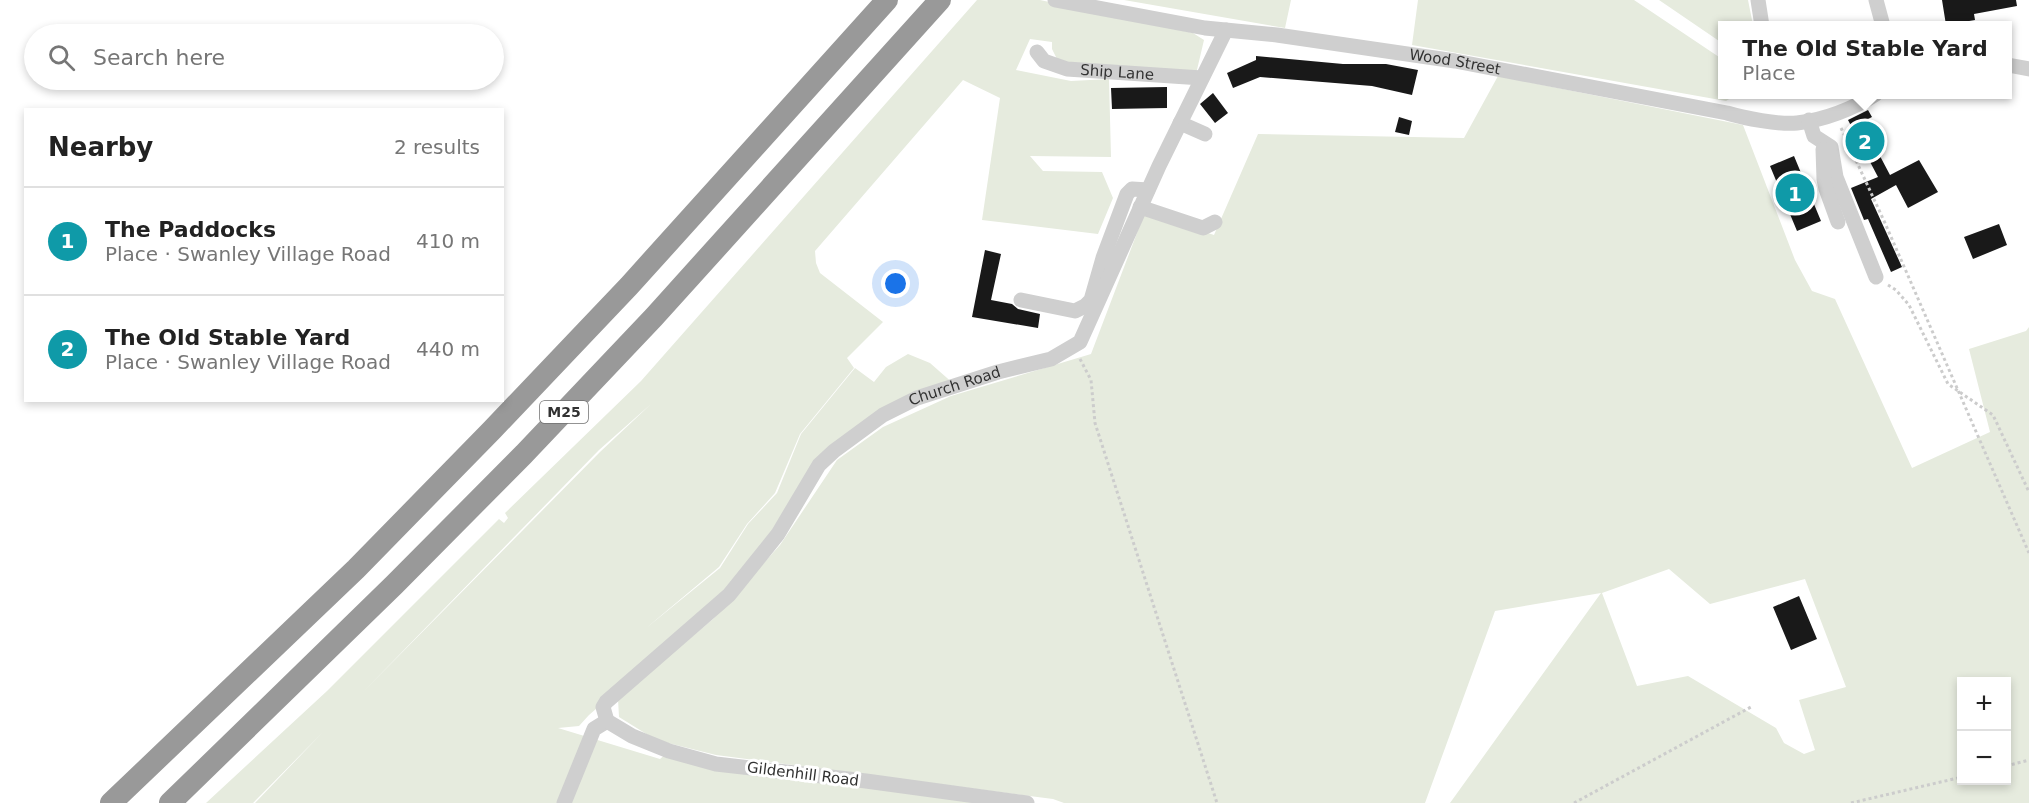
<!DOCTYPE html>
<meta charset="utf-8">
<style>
body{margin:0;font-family:"DejaVu Sans",sans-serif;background:#f6f6f6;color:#222}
.controls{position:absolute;right:18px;bottom:18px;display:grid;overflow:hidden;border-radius:0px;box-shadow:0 3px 9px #0003}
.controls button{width:54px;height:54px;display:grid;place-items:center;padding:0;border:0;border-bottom:2px solid #e0e0e0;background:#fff;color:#222;font:30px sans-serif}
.you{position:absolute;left:896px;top:284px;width:21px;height:21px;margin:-15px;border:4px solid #fff;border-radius:50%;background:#1a73e8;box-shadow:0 0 0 9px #1a73e833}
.badge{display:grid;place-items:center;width:39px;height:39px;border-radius:50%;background:#1a73e8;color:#fff;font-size:20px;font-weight:700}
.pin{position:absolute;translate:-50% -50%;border:3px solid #fff;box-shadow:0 2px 6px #0006}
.popup{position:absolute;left:1718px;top:21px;width:294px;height:78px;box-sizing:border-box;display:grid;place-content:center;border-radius:0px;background:#fff;filter:drop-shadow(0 2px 4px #0005);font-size:20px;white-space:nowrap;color:#767676}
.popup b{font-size:22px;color:#222}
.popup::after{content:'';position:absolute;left:50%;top:100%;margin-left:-12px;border:12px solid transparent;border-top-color:#fff}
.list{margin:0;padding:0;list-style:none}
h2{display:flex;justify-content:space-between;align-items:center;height:78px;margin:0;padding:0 24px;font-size:26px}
h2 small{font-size:20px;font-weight:400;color:#767676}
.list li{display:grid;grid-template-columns:39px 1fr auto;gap:18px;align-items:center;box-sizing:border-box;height:108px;padding:0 24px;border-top:2px solid #e0e0e0}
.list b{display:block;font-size:22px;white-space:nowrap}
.list p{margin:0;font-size:20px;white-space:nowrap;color:#767676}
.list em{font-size:20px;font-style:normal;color:#767676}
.icon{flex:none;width:33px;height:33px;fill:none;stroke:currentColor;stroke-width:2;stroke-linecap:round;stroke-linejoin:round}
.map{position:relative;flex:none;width:2029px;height:803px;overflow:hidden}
.search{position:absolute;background:#fff;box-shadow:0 3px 9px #0003;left:24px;top:24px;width:480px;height:66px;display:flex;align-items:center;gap:15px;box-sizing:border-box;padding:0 21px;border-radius:33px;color:#767676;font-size:22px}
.panel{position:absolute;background:#fff;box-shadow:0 3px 9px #0003;left:24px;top:108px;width:480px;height:294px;border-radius:0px}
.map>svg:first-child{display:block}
.green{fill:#e6ebde;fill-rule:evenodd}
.building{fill:#191919}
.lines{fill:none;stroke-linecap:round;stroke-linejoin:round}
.path{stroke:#ccc;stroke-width:3;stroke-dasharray:3 3;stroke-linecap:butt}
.minor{stroke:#cfcfcf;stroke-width:15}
.highway{stroke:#999;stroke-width:22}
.labels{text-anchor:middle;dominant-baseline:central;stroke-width:6;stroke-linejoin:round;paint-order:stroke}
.shield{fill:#fff;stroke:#707070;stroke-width:1.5}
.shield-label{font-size:14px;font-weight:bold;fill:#323232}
.street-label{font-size:15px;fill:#323232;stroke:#fff}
</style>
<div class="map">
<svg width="2029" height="803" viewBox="0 0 2029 803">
<rect width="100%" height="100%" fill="#fff"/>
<path class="green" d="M977 0H1040L1193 33 1204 40 1196 74 1058 61 1052 49V42L1030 39 1016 70 1071 81 1109 79 1111 157 1030 156 1043 171 1102 172 1113 198 1098 234 982 220 1000 98 963 80 815 251 816 263 820 273 883 322 847 358 854 368 800 434 775 493 747 524 719 567 645 629 720 568 748 524 777 493 801 434 855 368 874 382 886 367 908 354 930 363 955 385 833 449 728 594 589 715 579 726 558 728 660 759 668 752 1018 803H255L323 732 253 803H206L327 691 499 519 504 523 508 518 505 513 641 381ZM651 404 600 452 362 693 599 450Z
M1124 0H1291L1285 28Z
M1418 0H1634L1722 59V94L1735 95 1726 101 1412 45Z
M1659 0H1748L1753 25 1722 26V43Z
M1498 76 1743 125 1795 260 1812 291 1835 299 1912 468 1990 432 1969 349 2026 331 2029 327V803H1450L1601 593 1495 611 1425 803H1064L1053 799 716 755 656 740 619 717 618 699 713 619 780 545 837 460 883 427 951 396 1091 354 1145 212 1214 235 1258 134 1464 138ZM1669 569 1710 604 1805 579 1846 687 1799 700 1815 750 1804 754 1784 743 1776 728 1688 676 1637 686 1602 593ZM1962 682H2006V780H1962Z"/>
<path class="building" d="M1942 0H2016L2017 6 1974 14 1975 20 1946 25Z
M1256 56 1343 64H1386L1418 70 1412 95 1372 86 1260 77 1233 88 1227 73 1256 60Z
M1167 87V108L1112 109 1111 88Z
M1213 93 1228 113 1215 123 1200 104Z
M1868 110 1872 117 1862 122 1890 175 1919 160 1938 192 1908 208 1896 185 1871 199 1902 267 1891 272 1868 219 1864 220 1851 188 1878 177 1848 120Z
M1399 117 1412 121 1409 135 1395 132Z
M1794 156 1821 221 1797 231 1770 166Z
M1999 224 2007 245 1973 259 1964 237Z
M985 250 1001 254 991 300 1012 304 1018 309 1040 314 1038 328 972 317Z
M1799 596 1817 639 1791 650 1773 607Z"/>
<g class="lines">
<path class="path" d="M1841 128 1885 223 2029 553
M1888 285 1896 290 1909 305 1948 384 1993 415 2029 492
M1080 359 1091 380 1095 423 1217 803
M2006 766 2029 760
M1574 803 1751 707
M1851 803 1962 777"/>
<g class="minor">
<path id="s1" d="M1055 0 1205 28 1277 35 1455 61 1727 113C1744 118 1779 125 1797 123 1824 120 1853 109 1876 94"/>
<path d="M1758 0 1762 26"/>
<path d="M1876 0 1883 26"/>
<path id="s2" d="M1037 52 1044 61 1067 69 1202 78"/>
<path d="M2008 65 2029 69"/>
<path d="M1809 120 1814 136 1831 147 1836 177 1876 277"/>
<path d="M1180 123 1205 134"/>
<path d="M1823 149 1824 179 1826 189 1838 222"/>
<path d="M1140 207 1203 228 1215 222"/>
<path d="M1021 300 1075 311 1085 306 1091 300 1103 258 1127 194 1132 189 1148 190"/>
<path d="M564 803 594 729 607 721"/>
<path id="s3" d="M1027 803 866 781 716 764 669 751 632 736 607 721 603 707 606 702 729 595 778 534 819 465 834 451 883 415 917 398 998 372 1051 359 1080 342 1159 166 1226 30"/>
</g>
<path class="highway" d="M111 803 356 569 492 430 629 286 887 0
M170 803 394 585 524 454 654 317 940 0"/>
</g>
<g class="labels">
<rect class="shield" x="540" y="401" width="48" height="22" rx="4.5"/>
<g class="shield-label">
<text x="564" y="412">M25</text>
</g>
<g class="street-label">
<text stroke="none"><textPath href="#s1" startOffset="405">Wood Street</textPath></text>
<text stroke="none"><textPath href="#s2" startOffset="86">Ship Lane</textPath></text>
<text stroke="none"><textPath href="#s3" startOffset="932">Church Road</textPath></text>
<text transform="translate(803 774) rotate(7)">Gildenhill Road</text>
</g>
</g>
</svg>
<div class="controls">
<button>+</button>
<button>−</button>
</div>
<div class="you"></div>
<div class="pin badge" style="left:1795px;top:193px;background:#0f9aa8">1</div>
<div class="pin badge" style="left:1865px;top:141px;background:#0f9aa8">2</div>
<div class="popup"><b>The Old Stable Yard</b>Place</div>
<div class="search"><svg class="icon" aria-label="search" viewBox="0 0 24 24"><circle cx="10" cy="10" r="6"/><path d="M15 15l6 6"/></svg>Search here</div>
<section class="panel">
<h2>Nearby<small>2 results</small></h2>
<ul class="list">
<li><span class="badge" style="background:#0f9aa8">1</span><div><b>The Paddocks</b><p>Place · Swanley Village Road</p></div><em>410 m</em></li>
<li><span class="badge" style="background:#0f9aa8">2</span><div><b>The Old Stable Yard</b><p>Place · Swanley Village Road</p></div><em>440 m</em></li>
</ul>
</section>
</div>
